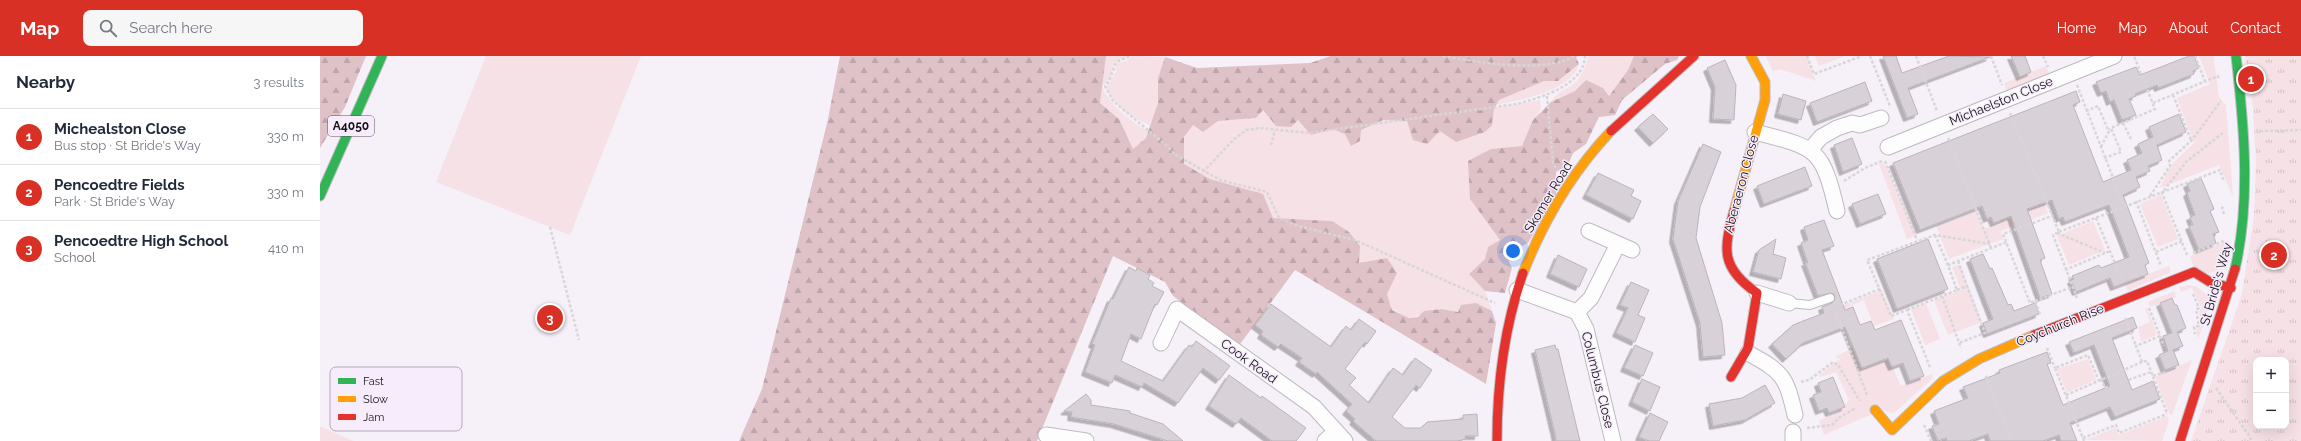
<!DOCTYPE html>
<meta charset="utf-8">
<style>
body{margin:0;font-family:Raleway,sans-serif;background:#f6f6f7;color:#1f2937}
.controls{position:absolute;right:12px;bottom:12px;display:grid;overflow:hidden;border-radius:8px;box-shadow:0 4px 16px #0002}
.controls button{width:36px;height:36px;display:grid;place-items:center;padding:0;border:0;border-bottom:1px solid #e0e1e3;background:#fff;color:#1f2937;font:20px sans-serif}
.you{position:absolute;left:1193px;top:195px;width:14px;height:14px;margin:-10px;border:3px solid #fff;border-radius:50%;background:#1a73e8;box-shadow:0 0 0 6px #1a73e833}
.badge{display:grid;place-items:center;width:26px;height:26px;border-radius:50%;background:#d93025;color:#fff;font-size:13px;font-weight:700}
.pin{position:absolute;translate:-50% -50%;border:2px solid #fff;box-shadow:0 1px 4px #0006}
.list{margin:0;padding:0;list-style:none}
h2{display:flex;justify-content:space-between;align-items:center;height:52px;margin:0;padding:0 16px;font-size:17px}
h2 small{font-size:13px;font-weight:400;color:#747a83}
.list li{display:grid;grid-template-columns:26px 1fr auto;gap:12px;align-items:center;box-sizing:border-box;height:56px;padding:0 16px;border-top:1px solid #e0e1e3}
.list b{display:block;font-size:15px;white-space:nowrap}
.list p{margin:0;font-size:13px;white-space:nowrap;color:#747a83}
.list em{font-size:13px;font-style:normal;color:#747a83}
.icon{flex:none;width:22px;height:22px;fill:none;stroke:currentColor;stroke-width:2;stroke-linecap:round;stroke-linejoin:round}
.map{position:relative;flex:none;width:1981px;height:385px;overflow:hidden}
header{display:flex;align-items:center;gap:24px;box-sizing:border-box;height:56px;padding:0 20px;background:#d93025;color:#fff}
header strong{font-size:19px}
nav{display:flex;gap:22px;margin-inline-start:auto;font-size:14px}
.search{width:280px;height:36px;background:#f6f6f7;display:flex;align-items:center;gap:10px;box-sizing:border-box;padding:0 14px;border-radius:8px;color:#747a83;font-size:15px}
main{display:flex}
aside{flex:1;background:#fff}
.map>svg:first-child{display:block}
.grass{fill:#f6e1e6}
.forest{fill:url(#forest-firs)}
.park{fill:url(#park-tufts);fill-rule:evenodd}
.building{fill:#d8d2d8;stroke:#bbb5ba;filter:url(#shadow)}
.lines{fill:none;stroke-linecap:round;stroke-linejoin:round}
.lane-casing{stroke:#bebac0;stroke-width:10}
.street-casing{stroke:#bebac0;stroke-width:17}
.fast-casing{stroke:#bebac0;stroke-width:11}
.slow-casing{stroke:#bebac0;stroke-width:11}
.jam-casing{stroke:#bebac0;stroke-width:11}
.path{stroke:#d8d6d9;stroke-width:2.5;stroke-dasharray:3 2;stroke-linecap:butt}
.lane{stroke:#fefdfe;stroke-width:8}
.street{stroke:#fefdfe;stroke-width:15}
.fast{stroke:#30b455;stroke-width:9}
.slow{stroke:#ff9f0a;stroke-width:9}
.jam{stroke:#e5322d;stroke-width:9}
.labels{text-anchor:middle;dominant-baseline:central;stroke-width:3;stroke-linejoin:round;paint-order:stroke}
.shield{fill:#f7ecfc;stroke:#59535c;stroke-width:1}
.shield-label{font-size:12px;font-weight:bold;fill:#151217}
.street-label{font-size:13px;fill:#151217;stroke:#f7ecfc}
.key{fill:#f7ecfc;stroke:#b3abb7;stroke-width:1}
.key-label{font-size:11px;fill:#151217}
</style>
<header>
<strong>Map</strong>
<div class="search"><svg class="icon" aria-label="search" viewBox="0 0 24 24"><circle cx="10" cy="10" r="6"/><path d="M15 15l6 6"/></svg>Search here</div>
<nav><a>Home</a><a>Map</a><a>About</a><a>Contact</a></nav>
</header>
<main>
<aside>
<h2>Nearby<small>3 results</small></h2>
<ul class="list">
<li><span class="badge">1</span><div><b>Michealston Close</b><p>Bus stop · St Bride's Way</p></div><em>330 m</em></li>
<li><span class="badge">2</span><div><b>Pencoedtre Fields</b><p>Park · St Bride's Way</p></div><em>330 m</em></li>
<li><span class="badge">3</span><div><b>Pencoedtre High School</b><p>School</p></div><em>410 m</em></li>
</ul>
</aside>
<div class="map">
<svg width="1981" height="385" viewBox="0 0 1981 385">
<defs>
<pattern id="forest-firs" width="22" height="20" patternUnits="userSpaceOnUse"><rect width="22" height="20" fill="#dfc1c8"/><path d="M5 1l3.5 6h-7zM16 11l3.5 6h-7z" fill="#bea5ab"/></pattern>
<pattern id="park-tufts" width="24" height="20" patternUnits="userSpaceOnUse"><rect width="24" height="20" fill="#f6e1e6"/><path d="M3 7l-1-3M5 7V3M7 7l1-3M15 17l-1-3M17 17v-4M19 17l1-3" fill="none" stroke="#d2c0c5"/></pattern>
<filter id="shadow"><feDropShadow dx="-3.5" dy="3.5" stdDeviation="0" flood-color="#0004"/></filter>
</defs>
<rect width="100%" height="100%" fill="#f6f0f8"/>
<path class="grass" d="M166 0H321L250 179 116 126Z
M786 0H808L796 6 793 10 790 23 782 30C791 52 810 63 828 76L826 82 812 94 799 63 780 47Z
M811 0 845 1 838 22V47L831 70C814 62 792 50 786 31L796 16V8L808 4Z
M1269 0H1314L1308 14 1288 41 1266 24 1255 35 1231 46C1236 36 1248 33 1256 26 1263 18 1266 9 1269 0Z
M1446 0H1486L1496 25 1460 13 1453 15Z
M1495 0H1525L1499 10Z
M1879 0H1895L1894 4 1899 41 1904 48H1906L1913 141 1899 109 1840 132 1850 110 1874 87 1857 42 1890 28Z
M1259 8C1252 35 1200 44 1176 49L1179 44 1210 30 1224 25H1238Z
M1726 10 1730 20 1687 37 1684 27Z
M1220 44 1221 52 1202 90 1171 93 1150 143 1180 184 1168 191 1165 203 1149 218 1165 235 1172 255 1156 247 1138 256 1122 253 1089 262 1072 253 1067 238V202L1039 207 1029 176 1012 165 953 162 943 138 890 123 864 108V81L873 69 883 76 898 65 936 62 943 54 977 63 991 79 1012 73 1025 78 1063 64 1087 65 1093 83 1106 88 1120 75 1172 69 1174 52Z
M1564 107 1597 179 1587 183 1559 108Z
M1841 139 1858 183 1838 191 1820 148Z
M1724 147 1728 157 1681 175 1683 183 1629 203 1616 170 1656 155 1663 173Z
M1773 165 1785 194 1749 209 1737 180Z
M1908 185C1903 209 1904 219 1876 217L1870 200Z
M1640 209 1662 266 1628 279 1614 244 1641 234 1632 211Z
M1849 210 1851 216 1808 235 1805 227Z
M1869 229 1877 231 1890 242V248L1878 284 1876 273 1881 271 1879 255 1882 253 1872 232 1861 236 1859 231Z
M1562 234 1574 263 1554 270 1544 244 1519 255 1517 252Z
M1854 235 1856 241 1830 251 1828 246Z
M1606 247 1620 283 1605 289 1591 253Z
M1827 252 1837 279 1821 285 1818 271 1830 266 1825 253Z
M1534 291 1543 313 1569 303 1581 330 1612 318 1613 322 1574 357 1561 354 1504 379 1499 365 1519 355 1529 344 1516 316 1500 321 1499 319 1520 303 1515 301Z
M1768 303 1776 324 1747 336 1737 313Z
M1872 304 1852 359H1850L1835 321Z
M1847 360 1849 365 1842 385 1765 384 1795 372 1799 379Z
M0 370 33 385H0Z"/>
<path class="forest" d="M0 0H46L25 51 0 92Z
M520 0H786L780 47 799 63 813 93 826 82 838 47V22L845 1 877 12 990 7 1011 0H1258L1256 1 1259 8 1238 25H1224L1179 44 1174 53 1172 69 1165 76 1136 86 1120 75 1107 88 1093 84 1087 65 1063 64 1041 74 1040 85 1031 90 1025 78 1012 73 991 79 978 64 971 71 956 70 943 54 936 62 898 65 883 76 873 69 864 81V108L890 123 943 138 953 162 1012 165 1029 176 1040 190 1039 207 1067 202 1077 217 1067 238 1072 254 1089 262 1098 261 1104 255 1122 253 1138 256 1141 249 1156 247 1172 255 1176 267 1166 328 975 214 920 288 853 240 845 226 793 200 717 385H419L442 333 508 63Z
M1314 0H1359L1357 4 1345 8 1302 44 1295 59 1279 61 1266 88 1253 97 1248 109 1236 116V140L1208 187 1193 194 1189 206 1192 212 1185 237 1165 235 1149 218 1165 203 1168 191 1180 184 1150 143 1148 105 1171 93 1202 90 1213 64 1231 46 1255 35 1266 24 1283 32 1289 40 1308 14Z"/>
<path class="park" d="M1925 0H1981V385H1871L1922 238 1934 160 1936 106 1933 51ZM1936 304H1966V370H1936Z"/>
<path class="building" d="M1563 0H1576L1582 17 1629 0 1670 1 1588 32 1598 58 1587 62Z
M1691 0H1705L1711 16 1700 21Z
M1869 0H1874L1879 12 1873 15 1874 18 1838 32 1837 29 1815 38 1816 40 1809 43 1816 59 1802 64 1794 44 1790 46 1786 35 1781 37 1776 26 1816 11 1820 19Z
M1405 4 1416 29 1414 64 1393 63 1395 31 1387 12Z
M1545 26 1552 45 1497 66 1490 47Z
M1756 35 1760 46 1753 49 1783 126 1811 114 1807 104 1822 97 1818 88 1833 81 1829 71 1859 58 1866 76 1837 89 1842 104 1828 110 1830 115 1816 121 1820 131 1803 139 1829 207 1825 209 1828 218 1794 231 1790 222 1756 236 1751 224 1754 223 1752 220 1779 209 1781 212 1809 201 1789 149 1745 166 1743 161 1739 163 1732 144 1707 153 1725 202 1720 204 1732 238 1720 242 1691 160 1674 167 1671 161 1667 163 1662 150 1600 174 1573 107Z
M1463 38 1486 45 1481 64 1458 58Z
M1333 58 1348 73 1333 87 1318 71Z
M1532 82 1542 108 1523 116 1514 89Z
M1383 88 1401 96 1380 151 1376 182 1402 267 1405 299 1383 301 1380 267 1353 183 1358 145Z
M1485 111 1492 130 1444 148 1437 130Z
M1278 117 1314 134 1311 140 1321 145 1313 163 1266 139Z
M1881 122 1894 153 1890 155 1899 176 1893 178 1896 187 1879 194 1869 170 1873 169 1870 161 1875 159 1867 137 1870 135 1867 128Z
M1558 138 1566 158 1540 168 1532 148Z
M1504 164 1514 190 1502 194 1525 254 1533 251 1540 269 1551 265 1555 274 1581 264 1604 320 1590 325 1583 307 1572 311 1568 302 1542 312 1525 271 1483 287 1466 303 1452 288 1473 269 1504 257 1502 251 1512 247 1515 243 1514 238 1511 237 1498 240 1485 206 1488 207 1481 187 1488 184 1484 171Z
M1456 183 1453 198 1466 202 1461 223 1433 216 1439 194Z
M1608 183 1628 233 1577 253 1557 203Z
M1663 198 1670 213 1672 212 1688 249 1691 248 1694 255 1715 247 1719 258 1667 278 1663 267 1673 263 1650 203Z
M1238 199 1267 213 1259 231 1230 218Z
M809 211 816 215 817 212 830 219 828 223 834 227 832 230 844 236 837 249 835 248 821 283 811 278 801 305 843 325 869 289 872 291 876 285 910 310 899 324 883 312 858 347 824 327 822 331 795 319 792 327 765 316 775 289 772 288 791 242 793 243Z
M1311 226 1329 234 1318 259 1325 262 1315 286 1296 277 1308 252 1300 249Z
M1852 242 1855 249H1857L1866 272 1857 276 1863 290 1853 294 1859 309 1845 314 1839 299 1848 295 1843 280 1852 277 1840 247Z
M951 248 1011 291 1026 270 1031 274 1039 263 1056 275 1047 288 1045 286 1025 313 1036 322 1029 329 1049 347 1073 312 1083 319 1095 302 1112 314 1100 332 1096 329 1072 361 1085 372H1101L1107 366 1143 363V359L1157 358 1158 380H1145L1146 383 1137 385H1056L1033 365 1035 363 1026 355 1032 348 997 316 996 318 979 306 982 302 961 288 958 291 941 279 943 275 935 269Z
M1813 261 1817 272 1792 282 1812 334 1833 325 1840 343 1795 361 1790 351 1750 367 1757 385H1741L1739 379 1723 385H1670L1668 378 1649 385H1627L1626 382 1618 385 1612 370 1619 368 1614 355 1648 342 1643 331 1680 317 1679 314 1727 296 1731 307 1727 308 1743 349 1790 330 1774 289 1754 297 1749 286Z
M1235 289 1236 293H1238L1260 385H1236L1235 378 1215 294Z
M1315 289 1333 297 1323 320 1304 312Z
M909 319 941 342 942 340 986 372 976 385H952L921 362 916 368 889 350Z
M1513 321 1525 351 1509 357 1507 352 1499 355 1493 339 1501 336 1498 327Z
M1322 323 1340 331 1330 355 1312 346Z
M1445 329 1455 347 1425 364 1393 370 1389 348 1422 342Z
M766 338 771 344V349L810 355V357L843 368 863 385H848L794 368 751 361 752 356 744 355Z
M1330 357 1348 366 1339 385H1329L1319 381Z"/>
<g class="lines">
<defs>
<path id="lane" d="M1469 247 1490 249 1510 242"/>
<path id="street" d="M1435 76C1497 92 1502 91 1517 155
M1568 91 1794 0
M1490 94 1501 81 1517 72 1532 67 1540 69 1561 62
M1269 175 1312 194
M1197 234 1257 256 1266 273 1293 385
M1437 237 1469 247
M1257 256 1271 242 1298 188
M841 287 857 253 994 351 1025 385
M1428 297C1463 316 1466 320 1475 359
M726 379 766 385
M1005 385 1016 375
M1473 385V376"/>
<path id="fast" d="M0 140 62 0
M1915 213C1931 145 1924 69 1916 0"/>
<path id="slow" d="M1414 155 1445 44V26L1431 0
M1203 217C1224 164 1252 116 1291 75
M1555 354 1572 374 1623 325 1659 303 1714 279"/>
<path id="jam" d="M1291 75 1374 0
M1714 279 1874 216 1890 226 1911 232
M1411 321 1428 292 1437 237C1401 212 1403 194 1414 155
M1177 385C1177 326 1184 272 1203 217
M1860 385 1915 213"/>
</defs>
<use href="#lane" class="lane-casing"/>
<use href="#street" class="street-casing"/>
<use href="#fast" class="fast-casing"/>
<use href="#slow" class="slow-casing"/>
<use href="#jam" class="jam-casing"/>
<path class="path" d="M809 0C806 3 801 3 797 6 793 10 793 21 785 30L793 45 846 89 856 99 900 124 947 136 959 162 978 170 1035 184 1175 247
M1123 0C1158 6 1223 18 1255 0
M1487 0 1494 18 1542 0
M1550 0 1570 50
M1596 0 1617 55
M1671 0 1682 29
M1723 0 1728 11
M1875 0 1885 25
M1757 29 1804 150
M1853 39 1871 84
M1227 40 1233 107 1237 114
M1833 47 1898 20V23
M1766 55 1778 50 1788 74 1790 73
M1690 57 1739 176 1733 179 1757 242
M1803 67 1811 83
M1940 75 1981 74
M1628 82 1671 192
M951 89 955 74
M1781 91 1790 73
M1784 102 1801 96 1791 72 1835 53 1814 0
M1565 105 1597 184
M883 116 913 84 926 74 940 72 989 77 1196 48C1219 42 1264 30 1265 0
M1524 125 1545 112 1562 105
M1830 140 1850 110 1849 105 1872 84 1901 45
M1816 145 1841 210
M1904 158 1902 152 1905 150
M1776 162 1802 224
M230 171 259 284
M1739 176 1900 114 1904 126
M1737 177 1785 197
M1615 179 1628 209
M1836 196 1862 185
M1873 197 1904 185
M1867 199 1842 137 1866 106 1904 76
M1638 205 1647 230
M1745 214 1790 195
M1637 234 1647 230 1665 277 1639 287
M1873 238 1879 252 1876 254 1879 270 1874 271 1875 278
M1622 240 1641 292
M1715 245 1752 231
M1520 249 1560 233
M1514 252 1547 339
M1829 252 1840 280 1816 290 1822 306 1827 305 1847 357
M1587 254 1637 234 1628 209 1687 186
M1720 258 1715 245 1710 247 1683 178 1732 160
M1805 262 1816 290
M1840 280 1844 290
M1727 292 1735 312
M1610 311 1587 254 1571 260 1547 204 1615 179 1670 188
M1666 320 1692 385
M1833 320 1845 316
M1781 323 1785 332 1831 316
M1481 326 1489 324 1513 306 1518 309 1540 345
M1896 332 1930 381 1931 385
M1746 339 1822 306
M1604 369 1611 385
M1487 372 1512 369 1520 361 1536 352
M1763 382 1796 369 1799 377 1847 358
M1764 385 1735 312 1768 299 1779 325"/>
<use href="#lane" class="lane"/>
<use href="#street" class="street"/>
<use href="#fast" class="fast"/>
<use href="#slow" class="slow"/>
<use href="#jam" class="jam"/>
</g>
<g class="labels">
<rect class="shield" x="8" y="60" width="46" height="20" rx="3"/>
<g class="shield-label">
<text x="31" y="70">A4050</text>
</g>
<g class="street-label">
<text transform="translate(1681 45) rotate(-22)">Michaelston Close</text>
<text transform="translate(1421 128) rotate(-75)">Aberaeron Close</text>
<text transform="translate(1228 141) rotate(-59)">Skomer Road</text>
<text transform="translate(1896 228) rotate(-74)">St Bride's Way</text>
<text transform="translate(1740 269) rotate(-22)">Coychurch Rise</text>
<text transform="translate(929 305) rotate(36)">Cook Road</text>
<text transform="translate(1278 324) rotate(76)">Columbus Close</text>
</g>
</g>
<rect x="10" y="311" width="132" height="64" rx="6" class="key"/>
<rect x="18" y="322" width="18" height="6" fill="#30b455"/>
<rect x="18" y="340" width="18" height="6" fill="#ff9f0a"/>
<rect x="18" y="358" width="18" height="6" fill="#e5322d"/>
<g class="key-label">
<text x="43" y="329">Fast</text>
<text x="43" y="347">Slow</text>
<text x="43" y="365">Jam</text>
</g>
</svg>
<div class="controls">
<button>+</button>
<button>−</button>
</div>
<div class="you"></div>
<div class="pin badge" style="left:1931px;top:23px">1</div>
<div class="pin badge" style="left:1954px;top:199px">2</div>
<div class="pin badge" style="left:230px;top:262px">3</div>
</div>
</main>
